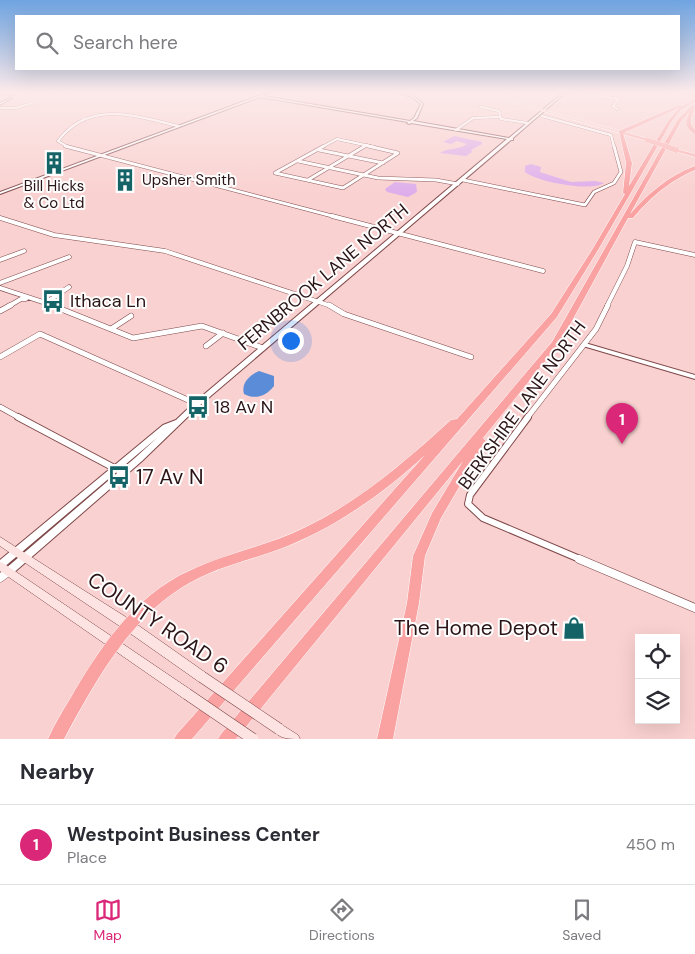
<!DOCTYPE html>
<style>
body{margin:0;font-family:"DM Sans",sans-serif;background:#f2f2f3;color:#2b2b33}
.controls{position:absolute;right:15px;bottom:15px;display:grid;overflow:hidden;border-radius:0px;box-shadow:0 5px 20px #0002}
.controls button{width:45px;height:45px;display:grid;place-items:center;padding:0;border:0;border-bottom:1px solid #e1e1e2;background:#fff;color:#2b2b33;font:25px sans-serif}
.you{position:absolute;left:290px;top:340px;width:18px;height:18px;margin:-12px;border:4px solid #fff;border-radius:50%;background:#1a73e8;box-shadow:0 0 0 8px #1a73e833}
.badge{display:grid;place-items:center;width:32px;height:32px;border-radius:50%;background:#db2777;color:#fff;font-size:16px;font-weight:700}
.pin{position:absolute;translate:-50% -41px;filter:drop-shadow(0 1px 2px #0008)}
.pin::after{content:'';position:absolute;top:26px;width:18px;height:15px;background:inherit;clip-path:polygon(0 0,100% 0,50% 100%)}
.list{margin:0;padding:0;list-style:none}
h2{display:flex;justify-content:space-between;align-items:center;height:65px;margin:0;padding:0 20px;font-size:21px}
h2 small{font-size:16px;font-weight:400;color:#7c7c81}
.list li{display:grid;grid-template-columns:32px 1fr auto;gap:15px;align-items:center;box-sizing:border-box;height:80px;padding:0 20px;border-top:1px solid #e1e1e2}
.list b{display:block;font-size:19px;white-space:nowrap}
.list p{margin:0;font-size:16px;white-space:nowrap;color:#7c7c81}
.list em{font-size:16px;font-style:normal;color:#7c7c81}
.icon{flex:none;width:28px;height:28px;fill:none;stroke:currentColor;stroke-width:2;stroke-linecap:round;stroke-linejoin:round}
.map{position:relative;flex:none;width:695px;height:739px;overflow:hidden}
.search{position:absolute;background:#fff;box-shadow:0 5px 20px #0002;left:15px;right:15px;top:15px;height:55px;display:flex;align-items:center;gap:12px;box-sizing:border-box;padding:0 18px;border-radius:0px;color:#7c7c81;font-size:19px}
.sheet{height:145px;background:#fff}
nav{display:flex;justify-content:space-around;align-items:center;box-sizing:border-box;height:70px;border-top:1px solid #e1e1e2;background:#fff;font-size:14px;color:#7c7c81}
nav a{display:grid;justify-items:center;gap:2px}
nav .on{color:#db2777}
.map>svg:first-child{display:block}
.green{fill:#ddadeb}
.water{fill:#5b8cd7}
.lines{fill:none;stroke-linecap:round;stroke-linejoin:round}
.minor-far5-casing{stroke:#7f4849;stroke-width:3}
.minor-far4-casing{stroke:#7f4849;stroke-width:4}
.minor-far3-casing{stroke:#7f4849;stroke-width:5}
.minor-far2-casing{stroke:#7f4849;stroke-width:6}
.minor-far1-casing{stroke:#7f4849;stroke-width:8}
.minor-casing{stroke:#7f4849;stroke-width:9}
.tertiary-casing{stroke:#7f4849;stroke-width:2}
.secondary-casing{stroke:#7f4849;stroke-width:1}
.primary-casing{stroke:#fff;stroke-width:1}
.trunk-casing{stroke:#fff;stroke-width:1}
.motorway-casing{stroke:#fff;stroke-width:1}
.minor-far5{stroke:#fff;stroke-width:2.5}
.minor-far4{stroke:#fff;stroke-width:3}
.minor-far3{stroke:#fff;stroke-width:4}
.minor-far2{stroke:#fff;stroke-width:5}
.minor-far1{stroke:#fff;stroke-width:6}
.minor{stroke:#fff;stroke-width:8}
.tertiary{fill:#fff;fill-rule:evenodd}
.secondary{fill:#fee3e3;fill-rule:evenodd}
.primary{fill:#fcc7c7;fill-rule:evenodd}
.trunk{fill:#fbb4b4;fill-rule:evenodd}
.motorway{fill:#faa1a2;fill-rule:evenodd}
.secondary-bridge-casing{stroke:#7f4849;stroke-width:12;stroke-linecap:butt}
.trunk-bridge-far1-casing{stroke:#fff;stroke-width:5;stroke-linecap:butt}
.trunk-bridge-casing{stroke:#fff;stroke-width:6;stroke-linecap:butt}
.secondary-bridge{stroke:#fee3e3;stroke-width:11}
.trunk-bridge-far1{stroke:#fbb4b4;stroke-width:4.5}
.trunk-bridge{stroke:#fbb4b4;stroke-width:5.5}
.labels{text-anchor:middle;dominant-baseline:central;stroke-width:4;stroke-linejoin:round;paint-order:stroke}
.far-poi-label{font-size:15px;fill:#2b1415;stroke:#fdfdfd;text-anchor:start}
.street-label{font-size:18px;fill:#2b1415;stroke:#fdfdfd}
.poi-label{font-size:18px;fill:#2b1415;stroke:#fdfdfd;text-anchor:start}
.near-poi-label{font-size:21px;fill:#2b1415;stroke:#fdfdfd;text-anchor:start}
.near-street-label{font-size:21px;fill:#2b1415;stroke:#fdfdfd}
</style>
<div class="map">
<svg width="695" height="739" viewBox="0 0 695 739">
<rect width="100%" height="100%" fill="#f9d1d0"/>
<path class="green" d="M454 136 482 142V144L471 150 472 152 466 156 440 153C449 147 457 151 467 144L457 141 451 144 443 142Z
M531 164 541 167 540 172 571 182 595 181 604 183C591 192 537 182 525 172V166Z
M395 182 416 184 417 192 408 197 387 192 385 189Z"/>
<path class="water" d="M259 371 274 376V386C266 396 256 400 244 394 241 383 249 376 259 371Z"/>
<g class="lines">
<defs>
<path id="minor-far5" d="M570 92 619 99
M47 93 52 92
M0 94 14 92
M68 96 70 92
M481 107 499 111 501 119 527 123
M0 108H16L32 103
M617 109 613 106 619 99
M542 116 611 135 614 147
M456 130 473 118 499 117
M68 147 58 141C89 99 135 116 178 126
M322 147 337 139 374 147
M363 147 367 145"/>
<path id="minor-far4" d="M65 146 336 217
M324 146 275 173 343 188 398 153 368 146
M319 150 383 163
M298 161 378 178 436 180 458 184
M308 180 365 146
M463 180 585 205 594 192 614 183 621 172 614 146"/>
<path id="minor-far3" d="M332 216 543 271
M0 218 54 235 165 251 331 306
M0 260 24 251
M0 283 69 257
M0 288 55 306
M45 300H50L69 287
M9 306 21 299H26
M607 306 627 266 635 242 695 255"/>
<path id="minor-far2" d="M51 305 133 338 202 326 263 348
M329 305 344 314 471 357
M0 311 11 305
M111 329 131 316
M206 346 223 333
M0 357 40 334 197 404
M0 407 20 418
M527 418 596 329 608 305"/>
<path id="minor-far1" d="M18 417 118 470
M528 417 470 495 468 504 483 518 582 560"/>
<path id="minor" d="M579 559 695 608
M0 578 8 572"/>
<path id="tertiary" d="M9 92H11L13 94 12 98 0 105V103L10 98 11 94Z
M269 92H271L263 96 410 121 414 118 421 104 412 97 394 92C406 92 414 95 423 104L417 118 413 121 509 138 564 92H566L513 138V140H511L199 406 142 461 11 575 8 576 5 575 4 572 5 569 136 457 158 437 3 568 0 569V560L163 425 176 420 195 402 507 139 411 123 409 124 407 123 408 122 260 97 0 194V192Z
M585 343 695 375V379L583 346 582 345Z"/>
<path id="secondary" d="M0 537 132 621 206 673 208 677 206 681 202 683 198 681 124 629 0 546Z
M0 562 3 563 191 690 193 694 191 698 187 700 183 698 0 571Z
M279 723 298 735 300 739C289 739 278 739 273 729L275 725Z"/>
<path id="primary" d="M475 92H479L623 132 620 133Z"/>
<path id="trunk" d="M621 131 649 139V140L647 141 619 133Z
M676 149 695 154V157L674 151V149Z"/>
<path id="motorway" d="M695 99V102L681 110 672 121 598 250 557 317 192 739H174L177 734 425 455C385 492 340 524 290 545 254 560 214 566 181 588 127 622 94 684 64 739H48C54 725 62 712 70 699 98 650 135 595 189 571 227 553 268 546 306 527 360 501 406 461 451 420L457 419 551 314 592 250 625 194 623 193 626 163 619 131 679 105 682 106ZM679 108 668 121 629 186 632 163 623 133Z
M692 105 695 106C694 114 686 120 695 130V134C685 128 684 122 690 112L682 120 630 214C649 193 668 176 695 166V170C668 182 652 196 633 218H628L560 343 483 438 486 441 441 518 425 556 419 603 393 739H377L407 603 413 556 432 513 463 461 236 739H218L221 734 552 342 678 119Z"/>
</defs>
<use href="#minor-far5" class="minor-far5-casing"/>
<use href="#minor-far4" class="minor-far4-casing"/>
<use href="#minor-far3" class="minor-far3-casing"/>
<use href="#minor-far2" class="minor-far2-casing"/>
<use href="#minor-far1" class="minor-far1-casing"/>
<use href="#minor" class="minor-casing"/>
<use href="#tertiary" class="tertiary-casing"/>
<use href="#secondary" class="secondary-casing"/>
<use href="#primary" class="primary-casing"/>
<use href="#trunk" class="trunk-casing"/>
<use href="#motorway" class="motorway-casing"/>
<use href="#minor-far5" class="minor-far5"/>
<use href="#minor-far4" class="minor-far4"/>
<use href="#minor-far3" class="minor-far3"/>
<use href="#minor-far2" class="minor-far2"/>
<use href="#minor-far1" class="minor-far1"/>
<use href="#minor" class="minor"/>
<use href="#tertiary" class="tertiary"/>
<use href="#secondary" class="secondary"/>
<use href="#primary" class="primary"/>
<use href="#trunk" class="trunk"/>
<use href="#motorway" class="motorway"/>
<defs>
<path id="secondary-bridge" d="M202 677 279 729
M187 694 253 739"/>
<path id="trunk-bridge-far1" d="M647 140 669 147"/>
<path id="trunk-bridge" d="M665 146 676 150"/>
</defs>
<use href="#secondary-bridge" class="secondary-bridge-casing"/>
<use href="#trunk-bridge-far1" class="trunk-bridge-far1-casing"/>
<use href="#trunk-bridge" class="trunk-bridge-casing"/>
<use href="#secondary-bridge" class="secondary-bridge"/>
<use href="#trunk-bridge-far1" class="trunk-bridge-far1"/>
<use href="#trunk-bridge" class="trunk-bridge"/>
</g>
<linearGradient id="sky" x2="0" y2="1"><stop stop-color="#6fa4e1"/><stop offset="0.47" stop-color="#fceaea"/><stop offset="1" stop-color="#fceaea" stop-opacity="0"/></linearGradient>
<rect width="695" height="195" fill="url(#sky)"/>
<defs>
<symbol id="building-bare" viewBox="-9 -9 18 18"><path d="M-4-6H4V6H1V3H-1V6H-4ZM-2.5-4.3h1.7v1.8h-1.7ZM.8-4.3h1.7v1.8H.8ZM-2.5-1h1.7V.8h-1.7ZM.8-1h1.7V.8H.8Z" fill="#146467" stroke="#fdfdfd" stroke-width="2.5" paint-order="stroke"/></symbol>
<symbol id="bus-bare" viewBox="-9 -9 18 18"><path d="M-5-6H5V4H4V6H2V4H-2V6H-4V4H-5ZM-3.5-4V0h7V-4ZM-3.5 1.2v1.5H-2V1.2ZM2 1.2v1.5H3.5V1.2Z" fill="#146467" stroke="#fdfdfd" stroke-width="2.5" paint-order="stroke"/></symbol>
<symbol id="shop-bare" viewBox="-9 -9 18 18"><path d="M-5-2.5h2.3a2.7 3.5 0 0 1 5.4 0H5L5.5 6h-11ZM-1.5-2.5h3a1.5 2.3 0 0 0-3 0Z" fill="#146467" stroke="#fdfdfd" stroke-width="2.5" paint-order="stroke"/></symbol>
</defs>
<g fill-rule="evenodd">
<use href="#building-bare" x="38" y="147" width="32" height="32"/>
<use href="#building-bare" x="109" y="164" width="32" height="32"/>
<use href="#bus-bare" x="37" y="285" width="32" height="32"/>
<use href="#bus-bare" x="182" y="391" width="32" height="32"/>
<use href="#bus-bare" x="103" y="461" width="32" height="32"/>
<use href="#shop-bare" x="558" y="612" width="32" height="32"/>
</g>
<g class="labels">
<g class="far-poi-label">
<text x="142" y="180">Upsher Smith</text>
<text x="54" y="186" text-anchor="middle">Bill Hicks<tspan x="54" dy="17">&amp; Co Ltd</tspan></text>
</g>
<g class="street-label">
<text transform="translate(323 277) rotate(-40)">FERNBROOK LANE NORTH</text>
<text transform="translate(522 405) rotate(-54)">BERKSHIRE LANE NORTH</text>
</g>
<g class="poi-label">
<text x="70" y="301">Ithaca Ln</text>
<text x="214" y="407">18 Av N</text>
</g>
<g class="near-poi-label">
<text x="136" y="477">17 Av N</text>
<text x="558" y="628" text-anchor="end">The Home Depot</text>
</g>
<g class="near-street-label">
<text transform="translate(158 623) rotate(34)">COUNTY ROAD 6</text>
</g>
</g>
</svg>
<div class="controls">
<button><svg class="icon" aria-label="locate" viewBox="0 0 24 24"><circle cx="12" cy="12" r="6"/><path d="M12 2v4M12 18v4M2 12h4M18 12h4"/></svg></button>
<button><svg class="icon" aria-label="layers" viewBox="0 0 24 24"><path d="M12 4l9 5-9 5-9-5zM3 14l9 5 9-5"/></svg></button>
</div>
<div class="you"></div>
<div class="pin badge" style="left:622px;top:444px">1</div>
<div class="search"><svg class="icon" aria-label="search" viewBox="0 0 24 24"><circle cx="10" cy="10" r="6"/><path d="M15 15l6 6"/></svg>Search here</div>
</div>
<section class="sheet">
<h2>Nearby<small></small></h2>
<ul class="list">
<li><span class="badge">1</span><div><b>Westpoint Business Center</b><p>Place</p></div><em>450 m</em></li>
</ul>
</section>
<nav>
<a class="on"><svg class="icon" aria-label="map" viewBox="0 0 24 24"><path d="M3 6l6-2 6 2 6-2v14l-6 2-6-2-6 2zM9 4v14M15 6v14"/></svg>Map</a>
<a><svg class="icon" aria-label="directions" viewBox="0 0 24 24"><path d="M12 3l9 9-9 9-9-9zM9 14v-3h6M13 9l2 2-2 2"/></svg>Directions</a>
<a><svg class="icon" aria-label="saved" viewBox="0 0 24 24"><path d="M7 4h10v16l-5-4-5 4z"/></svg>Saved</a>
</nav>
